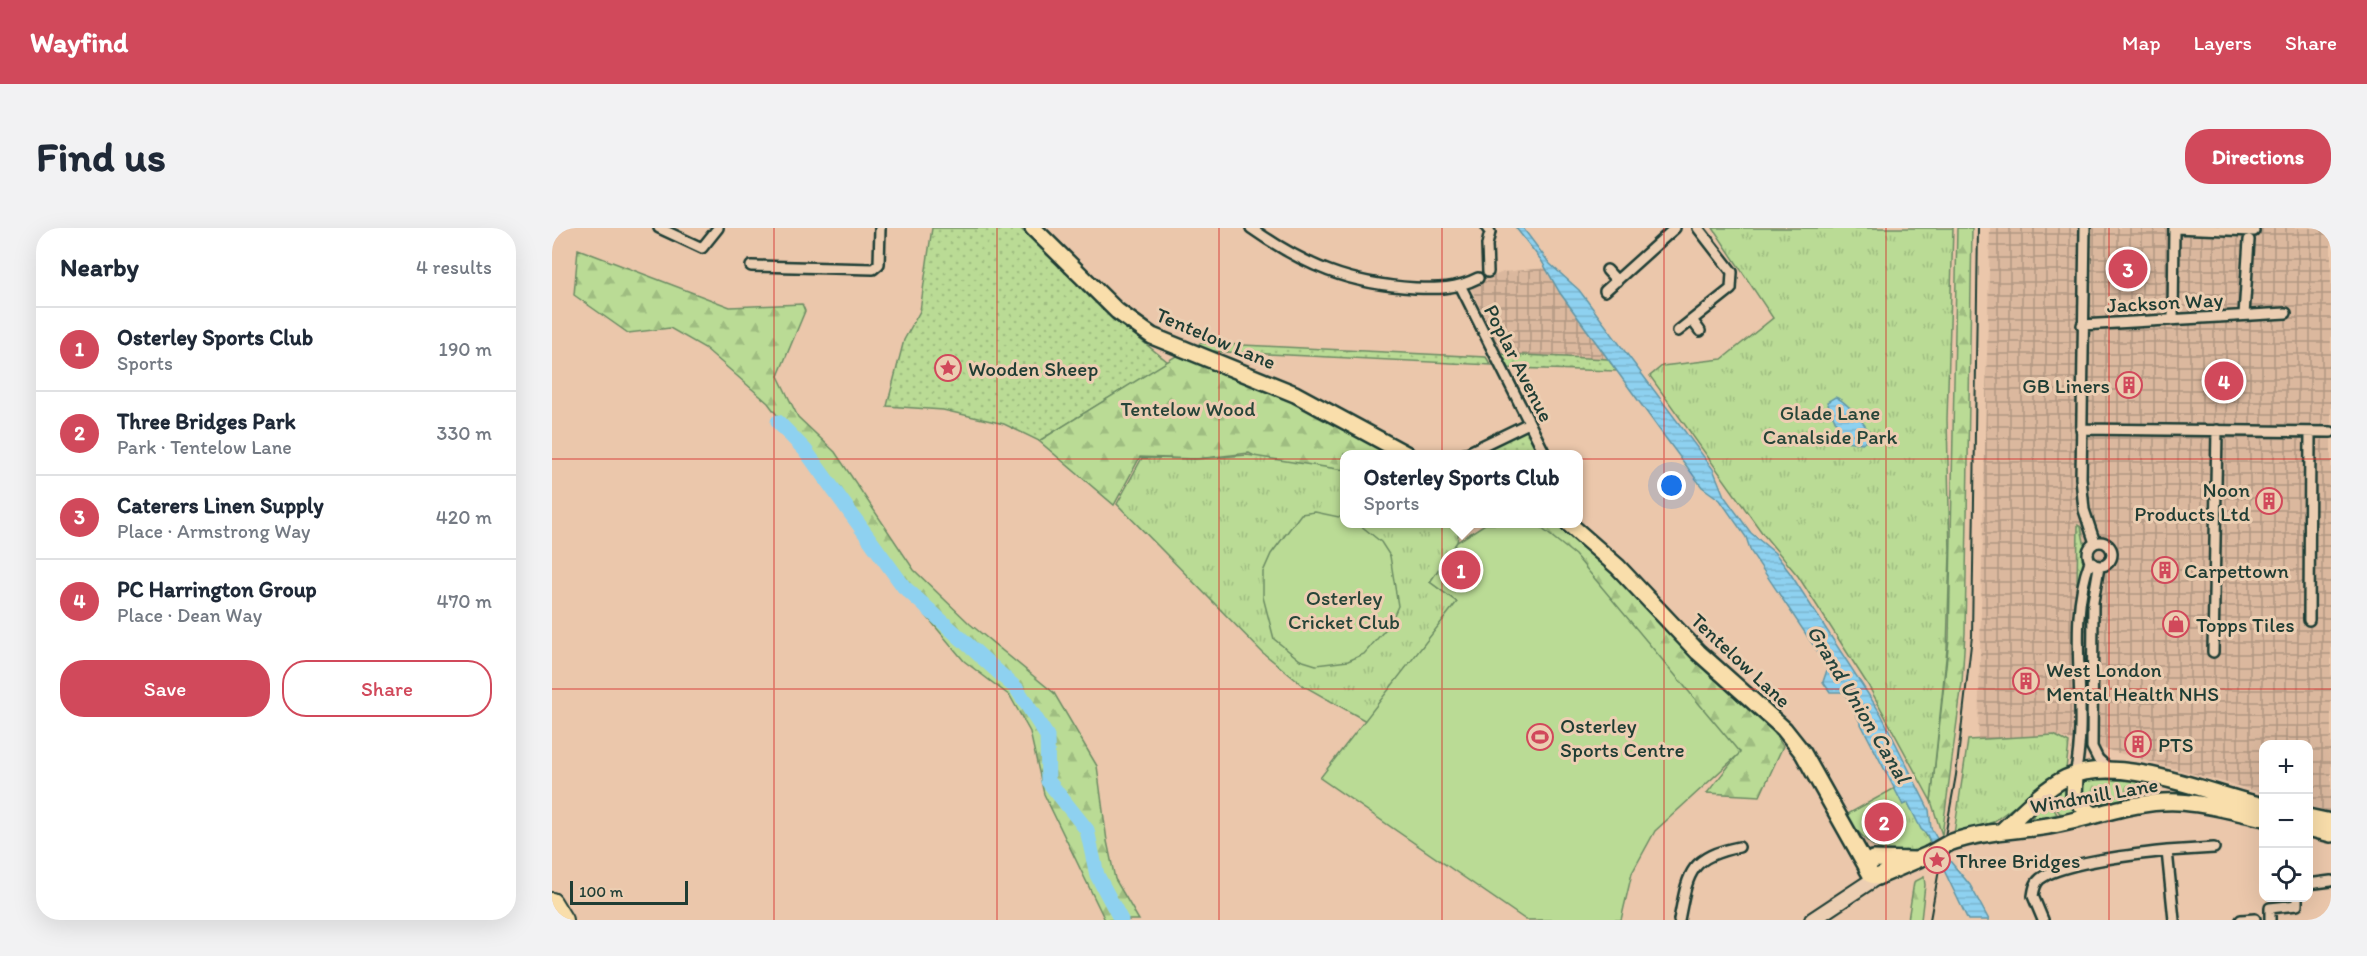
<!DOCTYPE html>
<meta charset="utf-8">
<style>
body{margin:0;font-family:Itim,sans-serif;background:#f2f2f3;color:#1f2937}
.controls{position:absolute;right:18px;bottom:18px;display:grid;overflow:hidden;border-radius:12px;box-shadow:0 6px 24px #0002}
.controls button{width:54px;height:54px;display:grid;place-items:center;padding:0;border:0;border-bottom:2px solid #e0e1e3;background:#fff;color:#1f2937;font:30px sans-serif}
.scale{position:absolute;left:18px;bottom:15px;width:118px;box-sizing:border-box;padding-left:6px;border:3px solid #1f3d34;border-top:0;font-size:16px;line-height:21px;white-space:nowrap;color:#1f3d34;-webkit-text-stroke:4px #ecceb2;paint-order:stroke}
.you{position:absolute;left:1120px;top:258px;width:21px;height:21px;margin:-15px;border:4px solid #fff;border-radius:50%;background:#1a73e8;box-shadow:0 0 0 9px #1a73e833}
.badge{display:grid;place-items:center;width:39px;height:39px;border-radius:50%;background:#d1495b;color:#fff;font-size:20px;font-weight:700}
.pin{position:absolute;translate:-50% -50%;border:3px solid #fff;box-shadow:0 2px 6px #0006}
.popup{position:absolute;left:788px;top:222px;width:243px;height:78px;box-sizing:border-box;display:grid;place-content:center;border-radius:12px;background:#fff;filter:drop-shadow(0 2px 4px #0005);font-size:20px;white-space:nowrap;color:#747a83}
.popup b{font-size:22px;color:#1f2937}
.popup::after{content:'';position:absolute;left:50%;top:100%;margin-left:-12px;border:12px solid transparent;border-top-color:#fff}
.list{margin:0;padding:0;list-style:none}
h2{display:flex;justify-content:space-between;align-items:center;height:78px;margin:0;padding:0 24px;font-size:26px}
h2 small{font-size:20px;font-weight:400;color:#747a83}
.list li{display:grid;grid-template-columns:39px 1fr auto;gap:18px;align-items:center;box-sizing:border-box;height:84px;padding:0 24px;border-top:2px solid #e0e1e3}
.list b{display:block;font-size:22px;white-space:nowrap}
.list p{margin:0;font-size:20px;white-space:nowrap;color:#747a83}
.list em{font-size:20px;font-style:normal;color:#747a83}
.actions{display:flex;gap:12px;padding:18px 24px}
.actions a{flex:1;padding:14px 0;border:2px solid #d1495b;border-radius:24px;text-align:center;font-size:21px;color:#d1495b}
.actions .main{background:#d1495b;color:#fff}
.icon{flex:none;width:33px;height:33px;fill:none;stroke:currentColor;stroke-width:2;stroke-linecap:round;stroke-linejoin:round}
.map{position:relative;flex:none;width:1779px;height:692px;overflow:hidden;border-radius:24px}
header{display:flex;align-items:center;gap:36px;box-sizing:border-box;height:84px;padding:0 30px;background:#d1495b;color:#fff}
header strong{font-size:28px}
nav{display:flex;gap:33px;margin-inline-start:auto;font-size:21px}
.intro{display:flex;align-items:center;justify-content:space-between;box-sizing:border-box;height:144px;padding:0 36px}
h1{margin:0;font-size:42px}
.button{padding:15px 27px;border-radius:24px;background:#d1495b;color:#fff;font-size:21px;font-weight:700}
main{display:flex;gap:36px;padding:0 36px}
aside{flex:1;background:#fff;border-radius:24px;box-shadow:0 6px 24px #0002}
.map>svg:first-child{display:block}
.industrial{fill:url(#industrial-grid)}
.grass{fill:url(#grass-dots);stroke:#6c8c64;stroke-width:1.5}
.forest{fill:url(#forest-firs);stroke:#6c8c64;stroke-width:1.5}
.park{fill:url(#park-tufts);stroke:#6c8c64;stroke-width:1.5}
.pitch{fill:#badb95;stroke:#6c8c64;stroke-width:1.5}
.water{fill:url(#water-rules);stroke:#6296a5;stroke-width:1.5}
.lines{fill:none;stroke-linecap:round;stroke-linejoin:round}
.river{stroke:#8ed1f0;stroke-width:15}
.minor-casing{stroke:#1f3d34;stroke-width:14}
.secondary-casing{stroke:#1f3d34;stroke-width:18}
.primary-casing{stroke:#1f3d34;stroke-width:20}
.motorway-casing{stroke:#1f3d34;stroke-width:22}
.minor{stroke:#ecceb2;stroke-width:9}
.secondary{stroke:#ecceb2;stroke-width:14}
.primary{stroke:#f9deab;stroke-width:15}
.motorway{stroke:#f9deab;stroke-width:18}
.rail{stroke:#1f3d34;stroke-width:2}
.primary-bridge-casing{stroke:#1f3d34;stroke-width:20;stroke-linecap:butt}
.primary-bridge{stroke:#f9deab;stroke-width:15}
.grid{fill:none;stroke:#d62828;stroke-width:1.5;stroke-opacity:0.55}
.labels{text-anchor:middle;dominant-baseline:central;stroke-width:6;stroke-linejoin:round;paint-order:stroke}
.street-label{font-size:21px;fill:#1f3d34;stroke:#ecceb2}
.poi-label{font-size:21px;fill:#1f3d34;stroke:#ecceb2;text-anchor:start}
.park-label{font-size:21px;fill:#274539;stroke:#ecceb2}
.water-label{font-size:22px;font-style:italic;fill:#25443d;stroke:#ecceb2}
</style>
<header>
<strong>Wayfind</strong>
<nav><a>Map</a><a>Layers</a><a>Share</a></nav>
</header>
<div class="intro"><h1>Find us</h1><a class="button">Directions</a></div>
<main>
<aside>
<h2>Nearby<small>4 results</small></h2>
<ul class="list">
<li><span class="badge">1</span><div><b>Osterley Sports Club</b><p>Sports</p></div><em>190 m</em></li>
<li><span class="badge">2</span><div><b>Three Bridges Park</b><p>Park · Tentelow Lane</p></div><em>330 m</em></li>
<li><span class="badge">3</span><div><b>Caterers Linen Supply</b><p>Place · Armstrong Way</p></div><em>420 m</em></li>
<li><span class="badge">4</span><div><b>PC Harrington Group</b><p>Place · Dean Way</p></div><em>470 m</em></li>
</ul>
<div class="actions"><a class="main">Save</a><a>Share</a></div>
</aside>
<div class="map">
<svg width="1779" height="692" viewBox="0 0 1779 692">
<defs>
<pattern id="industrial-grid" width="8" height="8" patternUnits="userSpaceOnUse" patternTransform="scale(1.5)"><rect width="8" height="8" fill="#dbb89e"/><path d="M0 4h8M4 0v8" fill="none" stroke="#b19782"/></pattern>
<pattern id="grass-dots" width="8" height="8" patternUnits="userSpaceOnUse" patternTransform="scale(1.5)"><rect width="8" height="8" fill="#badb95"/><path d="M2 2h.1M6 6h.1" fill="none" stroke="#9fbd81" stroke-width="1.8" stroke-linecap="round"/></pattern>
<pattern id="forest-firs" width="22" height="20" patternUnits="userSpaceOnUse" patternTransform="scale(1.5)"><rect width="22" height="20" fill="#badb95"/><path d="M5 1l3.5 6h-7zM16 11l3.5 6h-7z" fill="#9fbd81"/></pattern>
<pattern id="park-tufts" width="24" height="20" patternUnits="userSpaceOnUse" patternTransform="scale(1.5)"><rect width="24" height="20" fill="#badb95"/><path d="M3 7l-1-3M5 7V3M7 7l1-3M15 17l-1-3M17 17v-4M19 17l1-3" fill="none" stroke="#9fbd81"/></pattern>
<pattern id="water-rules" width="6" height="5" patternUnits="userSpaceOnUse" patternTransform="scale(1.5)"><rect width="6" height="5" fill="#8ed1f0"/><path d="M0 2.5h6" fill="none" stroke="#7ab4ce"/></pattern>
</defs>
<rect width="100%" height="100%" fill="#ebc7ab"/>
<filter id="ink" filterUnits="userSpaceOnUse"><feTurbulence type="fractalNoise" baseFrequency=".0167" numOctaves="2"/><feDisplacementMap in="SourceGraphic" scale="12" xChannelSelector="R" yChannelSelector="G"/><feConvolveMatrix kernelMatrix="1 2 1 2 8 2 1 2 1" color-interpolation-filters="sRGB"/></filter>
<g filter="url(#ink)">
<path class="industrial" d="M1438 0H1779V584L1757 578 1756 516H1712L1711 565 1502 507 1426 511Z
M994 40 1008 65 1056 131 950 126 918 58 951 44Z"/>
<path class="grass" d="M380 0H468L554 84 616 134 487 213 452 196 391 182 335 178 352 112 368 83Z
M648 115 934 129 939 137 653 123 645 118Z
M950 126 1056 131 1065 143 957 140Z
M977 195 993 226H913Z
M1526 297 1529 299 1535 329 1525 359Z
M1517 556 1528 584 1509 587 1498 571 1500 566Z"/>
<path class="forest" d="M1405 0H1420L1413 405 1410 455 1390 607 1379 573 1397 411Z
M26 21 178 79 250 76 253 83 226 148 246 189 283 224 362 342 418 396 502 465 545 538 555 613 563 651 587 692H553L492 566 478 504 458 468 412 433 372 385 216 175 153 120 118 100 76 105 22 67Z
M632 123 687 144 843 226H792V276L697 225 644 231 588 229 562 277 487 213Z
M984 296H1009L1058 338 1209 485 1231 518 1208 568 1155 565 1188 524 1145 497Z
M1539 551 1591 553 1597 562 1591 569 1540 576 1532 573 1528 567 1533 553Z
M1495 571 1505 586 1481 593 1479 591Z
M1372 649 1373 657 1369 692H1356L1362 654Z"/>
<path class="park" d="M1161 0H1401L1395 191 1398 325 1395 421 1379 573 1316 457 1246 348 1211 306 1098 148 1110 138 1170 131 1221 90Z
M695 227 792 242V296H908L905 314 878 354 905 374 814 493 750 457 710 424 565 276 590 230 644 231Z
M1502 507 1517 515 1514 541 1441 594 1402 606 1416 512Z
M1343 560 1351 577 1356 575 1380 618C1341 636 1315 621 1294 587Z"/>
<path class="pitch" d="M763 284 792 290V296L808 297 829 314 838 328 846 378 838 396 812 426 796 433 764 437 748 432 722 411 711 369V344L719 326 749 286Z
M933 296H984L1023 327 1188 525 1103 603 1080 645 1069 692H974L768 550 905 374 878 354 905 314Z"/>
<path class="water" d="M964 0H971L998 36 1027 62 1161 241 1172 268 1199 305 1223 325 1238 345 1329 486 1377 582 1379 600 1398 633 1418 657 1437 692H1416L1375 607 1369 601 1356 575 1351 577 1298 475 1292 464H1278L1271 454 1276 439 1199 324 1194 309 1168 272 1150 259 1107 201 1008 65 989 32Z
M1283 169C1293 172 1318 200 1319 210L1311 215 1292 213 1275 174Z"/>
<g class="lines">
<path class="river" d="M226 194 253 222 352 359 465 461 495 508 496 553 535 602 545 647 569 692"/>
<defs>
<path id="minor" d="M107 0 150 20 166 0
M699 0C753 38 797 56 863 60 886 61 904 61 926 50
M935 0 938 4 935 17 936 44
M1533 0 1529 250 1532 282 1543 315
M199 38 321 41 327 36 328 0
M1055 42 1065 53
M909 59 993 226
M1053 63 1123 0
M1692 87 1697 12
M1621 91 1622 0 1702 3
M1140 92 1148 103
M1530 97 1734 85
M1126 103 1179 61 1180 44 1146 0
M1529 201 1779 204
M913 226 977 195
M1536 326a12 12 0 1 1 24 0a12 12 0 1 1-24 0Z
M1547 339 1541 374 1540 519 1546 531 1558 542
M1757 392 1758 204
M1661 424 1665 202
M1523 547C1538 477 1513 400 1538 333
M1615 623 1662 620
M1756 656 1779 653
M1127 692C1136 646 1136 629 1187 619
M1491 692 1481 668C1482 661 1483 655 1488 651 1509 634 1587 626 1615 623L1622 692
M1689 692 1703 691
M1718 692V680L1745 677V670"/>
<path id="secondary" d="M1260 692 1325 649"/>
<path id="primary" d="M481 0 565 83 600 108 743 166 854 226
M1017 296 1066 339 1146 424 1232 501 1251 525 1315 639
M1523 547 1522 569 1534 582 1541 586
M1756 589 1779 594
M1756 600 1779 606
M1450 603C1467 587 1494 559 1514 550 1569 525 1656 566 1712 578
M1397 615C1429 603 1463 603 1496 598 1539 591 1581 572 1626 574 1654 575 1684 584 1712 590
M1363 632 1321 631 1315 640 1319 647 1325 649 1376 627"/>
<path id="motorway" d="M0 674 11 692"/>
</defs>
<use href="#minor" class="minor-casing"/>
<use href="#secondary" class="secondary-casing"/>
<use href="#primary" class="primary-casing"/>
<use href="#motorway" class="motorway-casing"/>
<use href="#minor" class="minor"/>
<use href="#secondary" class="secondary"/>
<use href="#primary" class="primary"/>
<use href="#motorway" class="motorway"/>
<path class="rail" d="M1378 692 1404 547 1420 408 1426 0"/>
<defs>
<path id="primary-bridge" d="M1376 627 1397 615"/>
</defs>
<use href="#primary-bridge" class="primary-bridge-casing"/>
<use href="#primary-bridge" class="primary-bridge"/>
</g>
</g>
<path class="grid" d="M222 0V692M445 0V692M667 0V692M890 0V692M1112 0V692M1334 0V692M1557 0V692M0 231H1779M0 461H1779"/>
<defs>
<symbol id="sight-ring" viewBox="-11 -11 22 22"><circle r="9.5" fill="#ecceb2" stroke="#d1495b" stroke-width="1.5"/><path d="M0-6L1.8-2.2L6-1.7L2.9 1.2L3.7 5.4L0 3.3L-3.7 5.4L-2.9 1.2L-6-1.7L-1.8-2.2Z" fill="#d1495b"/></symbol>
<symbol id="building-ring" viewBox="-11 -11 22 22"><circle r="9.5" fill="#ecceb2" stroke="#d1495b" stroke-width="1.5"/><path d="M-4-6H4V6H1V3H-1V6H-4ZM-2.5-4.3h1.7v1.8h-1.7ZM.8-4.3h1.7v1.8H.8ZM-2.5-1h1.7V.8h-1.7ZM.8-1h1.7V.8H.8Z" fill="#d1495b"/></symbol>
<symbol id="shop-ring" viewBox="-11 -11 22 22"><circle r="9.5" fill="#ecceb2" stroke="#d1495b" stroke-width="1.5"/><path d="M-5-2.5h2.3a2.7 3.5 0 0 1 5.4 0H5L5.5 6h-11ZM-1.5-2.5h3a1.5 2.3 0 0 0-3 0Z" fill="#d1495b"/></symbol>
<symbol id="stadium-ring" viewBox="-11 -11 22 22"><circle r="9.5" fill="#ecceb2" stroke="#d1495b" stroke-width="1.5"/><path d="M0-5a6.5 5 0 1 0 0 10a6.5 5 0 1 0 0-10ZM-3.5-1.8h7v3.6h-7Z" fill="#d1495b"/></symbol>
</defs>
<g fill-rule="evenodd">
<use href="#sight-ring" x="381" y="125" width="30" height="30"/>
<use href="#building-ring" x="1562" y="142" width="30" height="30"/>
<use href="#building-ring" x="1702" y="258" width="30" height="30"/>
<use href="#building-ring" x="1598" y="327" width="30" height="30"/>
<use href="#shop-ring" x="1609" y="381" width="30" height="30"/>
<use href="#building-ring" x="1459" y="438" width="30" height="30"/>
<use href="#stadium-ring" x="973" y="494" width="30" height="30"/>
<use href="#building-ring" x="1571" y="501" width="30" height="30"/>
<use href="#sight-ring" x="1370" y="617" width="30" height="30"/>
</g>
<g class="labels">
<g class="street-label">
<text transform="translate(1613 74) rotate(-3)">Jackson Way</text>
<text transform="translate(664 110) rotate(23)">Tentelow Lane</text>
<text transform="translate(967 135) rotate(63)">Poplar Avenue</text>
<text transform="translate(1189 432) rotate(43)">Tentelow Lane</text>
<text transform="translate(1542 567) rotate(-10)">Windmill Lane</text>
</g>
<g class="poi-label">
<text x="416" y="140">Wooden Sheep</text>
<text x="1558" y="157" text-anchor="end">GB Liners</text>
<text x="1698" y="261" text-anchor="end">Noon<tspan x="1698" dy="24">Products Ltd</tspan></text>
<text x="1632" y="342">Carpettown</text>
<text x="1644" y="396">Topps Tiles</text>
<text x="1494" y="441">West London<tspan x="1494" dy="24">Mental Health NHS</tspan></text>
<text x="1008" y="497">Osterley<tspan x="1008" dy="24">Sports Centre</tspan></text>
<text x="1606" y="516">PTS</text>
<text x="1404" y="632">Three Bridges</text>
</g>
<g class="park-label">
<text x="636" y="180">Tentelow Wood</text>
<text x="1278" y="184">Glade Lane<tspan x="1278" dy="24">Canalside Park</tspan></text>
<text x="792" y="369">Osterley<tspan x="792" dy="24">Cricket Club</tspan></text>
</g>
<g class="water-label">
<text transform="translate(1307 476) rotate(59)">Grand Union Canal</text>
</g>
</g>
</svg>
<div class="controls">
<button>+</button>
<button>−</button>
<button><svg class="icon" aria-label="locate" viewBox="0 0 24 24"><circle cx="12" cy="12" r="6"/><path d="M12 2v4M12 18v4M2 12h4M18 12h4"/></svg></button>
</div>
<div class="scale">100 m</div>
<div class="you"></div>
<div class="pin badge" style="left:909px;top:342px">1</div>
<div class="popup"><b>Osterley Sports Club</b>Sports</div>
<div class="pin badge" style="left:1332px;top:594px">2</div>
<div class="pin badge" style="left:1576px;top:41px">3</div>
<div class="pin badge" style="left:1672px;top:153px">4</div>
</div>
</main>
